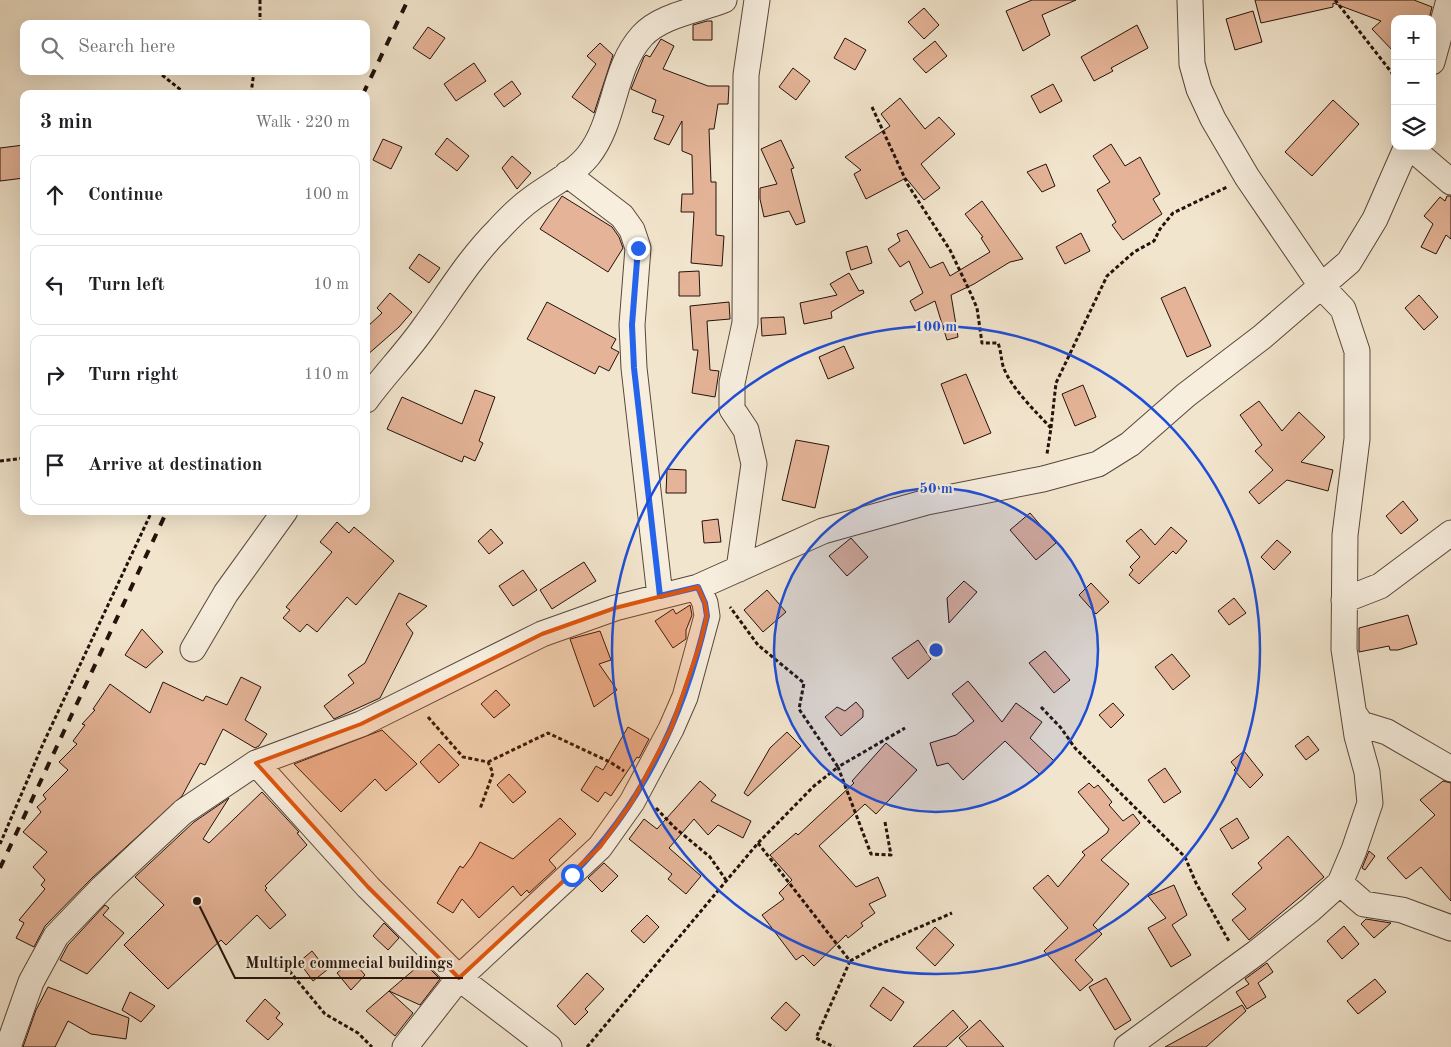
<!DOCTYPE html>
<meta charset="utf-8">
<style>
body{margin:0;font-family:"Old Standard TT",serif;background:#f2f2f2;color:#202124}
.controls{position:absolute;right:15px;top:15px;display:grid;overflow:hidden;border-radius:10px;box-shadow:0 5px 20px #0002}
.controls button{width:45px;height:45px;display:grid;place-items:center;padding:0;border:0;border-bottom:1px solid #e0e0e0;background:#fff;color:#202124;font:25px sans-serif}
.stop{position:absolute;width:15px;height:15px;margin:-11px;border:4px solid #2563eb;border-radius:50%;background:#fff}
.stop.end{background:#2563eb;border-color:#fff;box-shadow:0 1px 5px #0008}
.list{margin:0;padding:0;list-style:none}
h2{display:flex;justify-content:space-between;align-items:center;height:65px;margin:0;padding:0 20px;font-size:21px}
h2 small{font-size:16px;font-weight:400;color:#757577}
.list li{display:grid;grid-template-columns:32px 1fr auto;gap:15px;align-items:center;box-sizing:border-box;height:80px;margin:0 10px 10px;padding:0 10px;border:1px solid #e0e0e0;border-radius:10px}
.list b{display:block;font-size:19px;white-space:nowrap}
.list em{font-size:16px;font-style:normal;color:#757577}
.icon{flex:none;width:28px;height:28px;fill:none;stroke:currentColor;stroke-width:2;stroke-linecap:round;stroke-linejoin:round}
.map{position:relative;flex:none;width:1451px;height:1047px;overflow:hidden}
.search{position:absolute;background:#fff;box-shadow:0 5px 20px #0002;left:20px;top:20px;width:350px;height:55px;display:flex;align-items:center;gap:12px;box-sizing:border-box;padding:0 18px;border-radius:10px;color:#757577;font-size:19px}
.panel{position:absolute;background:#fff;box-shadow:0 5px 20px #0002;left:20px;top:90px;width:350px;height:425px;border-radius:10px}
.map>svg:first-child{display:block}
.building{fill:#e5b498;stroke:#24110a}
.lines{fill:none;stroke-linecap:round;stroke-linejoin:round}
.minor-casing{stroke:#58463b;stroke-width:27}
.path{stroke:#24110a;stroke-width:3;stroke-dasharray:4 2.5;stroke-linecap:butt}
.minor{stroke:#f7eede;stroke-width:25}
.rail{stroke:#24110a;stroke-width:4;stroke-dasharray:9 9;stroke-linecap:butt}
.route{stroke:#2563eb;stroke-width:6}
.marked{fill:#de550c;fill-opacity:0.2;stroke:#de550c;stroke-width:4;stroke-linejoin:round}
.ring{fill:none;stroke:#1d4ed8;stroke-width:2.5}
.centre{fill:#1d4ed8;stroke:#f7eede;stroke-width:2.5}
.ring-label{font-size:15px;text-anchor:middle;font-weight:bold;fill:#1d4ed8;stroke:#f7eede;stroke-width:4.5;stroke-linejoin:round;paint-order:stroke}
.leader{fill:none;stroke:#24110a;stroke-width:2}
.callout-dot{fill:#24110a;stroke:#f7eede;stroke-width:2}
.callout-label{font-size:16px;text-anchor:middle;font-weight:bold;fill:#24110a;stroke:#f7eede;stroke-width:4.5;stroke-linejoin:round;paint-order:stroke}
</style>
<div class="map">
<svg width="1451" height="1047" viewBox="0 0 1451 1047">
<rect width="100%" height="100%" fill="#f2e5cd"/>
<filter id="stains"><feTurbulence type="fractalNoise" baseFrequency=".004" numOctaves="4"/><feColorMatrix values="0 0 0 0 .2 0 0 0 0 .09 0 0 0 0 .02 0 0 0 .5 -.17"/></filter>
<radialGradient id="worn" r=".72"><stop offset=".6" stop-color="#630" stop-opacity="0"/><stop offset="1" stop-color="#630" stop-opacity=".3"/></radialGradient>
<path class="building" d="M1032 0H1076L1042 15 1050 35 1023 51 1006 11Z
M1255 0H1414L1432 7 1429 19H1395V53L1372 29 1381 21 1333 3V7L1261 23Z
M924 8 939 25 924 39 908 22Z
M1253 11 1262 42 1235 50 1226 19Z
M707 21H712V40H693V25Z
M1137 25 1148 48 1111 68 1113 71 1094 81 1081 57Z
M428 27 445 38 430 59 413 48Z
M845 38 866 50 855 70 834 58Z
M661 39 674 46 663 69 708 86H729L728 104H718L714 129H709L711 182H716V235L724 236 722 266 691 263 694 212H681L682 194H693L692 155 682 151V121L669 145 654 139 664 116 652 112 656 100 631 89 644 57 646 55 650 57Z
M935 41 947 56 926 73 913 59Z
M600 43 613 55 594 113 572 97 596 64 587 56Z
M474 63 486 81 456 101 444 84Z
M793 68 810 81 796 100 779 87Z
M512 81 521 94 504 107 494 94Z
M1053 84 1062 101 1040 113 1031 96Z
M900 98 925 129 939 117 955 134 921 164 940 188 924 200 906 178 866 199 854 174 861 170 845 157 890 126 881 114Z
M1333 100 1359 124 1312 176 1285 152Z
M447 138 469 156 457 171 435 154Z
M383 139 402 147 391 169 373 160Z
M781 140 794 168 791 169 805 222 796 225 789 211 764 217 760 199V188L777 184 761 149Z
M1111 144 1125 166 1140 157 1160 194 1153 199 1162 214 1123 240 1112 225 1116 222 1097 190 1110 182 1093 156Z
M24 145V178L0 181V148Z
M512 156 531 173 517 189 502 168Z
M1046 164 1055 186 1042 192 1027 172Z
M562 196 612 227 619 237 623 248 608 272 540 229Z
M1447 196H1451V239L1446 235 1436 254 1421 247 1433 224 1424 216 1440 197 1445 201Z
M982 201 1023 259 1010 262 974 284 951 295 958 337 947 340 935 301 915 311 910 301 923 293 909 261 900 267 888 249 900 241 897 234 907 230 930 268 943 262 950 276 990 252 981 238 983 237 965 214Z
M1081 233 1090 251 1065 264 1056 247Z
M867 246 872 263 851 270 846 252Z
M419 254 440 268 429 283 409 268Z
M699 271 700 296H679V272Z
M849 273 859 291 863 290 864 293 831 312 832 318 804 324 800 303 837 295 830 284Z
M1185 287 1211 346 1187 357 1161 298Z
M390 293 412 312 399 327 366 356V328L382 313 377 308Z
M1419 295 1438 317 1424 330 1405 308Z
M547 302 616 339 611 348 619 352 609 371 599 366 595 374 527 339Z
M729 302 730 319 707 321 710 370 719 371 715 397 692 393 698 350H693L690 306Z
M784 317 786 334 762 336 761 318Z
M844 346 854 368 828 379 819 357Z
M966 374 991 433 964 444 941 384Z
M1083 385 1096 417 1075 426 1062 394Z
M475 390 495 397 479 441 483 443 475 461 464 456 462 462 387 429 402 397 462 424Z
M1259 401 1282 431 1299 412 1325 437 1301 462 1333 470 1328 491 1287 480 1259 504 1249 492 1273 470 1255 451 1262 445 1240 415Z
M796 440 829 446 815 508 782 500Z
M667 469 686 470V493H666Z
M1403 501 1418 520 1401 534 1386 516Z
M1030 513 1056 543 1036 560 1010 530Z
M718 519 721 542 704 543 702 521Z
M337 522 349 533 354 527 394 561 356 605 347 597 317 632 307 624 300 632 283 618 290 610 286 607 332 552 320 542Z
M1171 527 1187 541 1176 554 1173 551 1139 584 1129 575 1133 570 1130 567 1140 557 1126 541 1141 529 1155 545Z
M491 529 503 543 489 554 478 541Z
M851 538 868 557 847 576 829 556Z
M1277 540 1291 552 1274 570 1261 557Z
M584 562 596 581 552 609 540 590Z
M523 570 537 590 513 606 499 586Z
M964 581 977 592 949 623 947 598Z
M1091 583 1109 602 1096 614 1079 595Z
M767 590 786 612 763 632 744 610Z
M399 593 427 606 406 624 413 633 380 698 334 719 324 706 354 683 348 675 365 663Z
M1234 598 1246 613 1229 625 1218 611Z
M690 605 692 615 686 630V639L673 648 655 621 673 609 676 614Z
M1408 615 1417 644 1398 650H1390L1389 646 1359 652V628Z
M142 629 163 652 146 668 125 655Z
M600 631 611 660 599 664 617 690 594 707 570 639Z
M918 640 931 659 908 679 892 658Z
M1045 651 1070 680 1054 693 1029 663Z
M1172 654 1190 676 1173 690 1155 667Z
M241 677 261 687 245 720 267 734 259 746 255 748 223 729 205 765 200 763 182 796 93 877 45 926 34 947 16 938 24 923 19 920 45 889 41 885 45 880 33 867 47 852 23 832 41 812 37 807 46 799 43 795 68 770 59 762 77 744 73 741 85 725 82 724 95 710 93 709 110 684 150 713 163 682 203 701 206 696 227 705Z
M968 681 1002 722 1016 703 1042 722 1030 738 1054 761 1040 775 1005 741 963 780 948 763 937 766 930 743 956 735 974 721 952 694Z
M496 690 510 705 494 718 481 704Z
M856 702 863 710V717L841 736 825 717 837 707 845 711Z
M1113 703 1124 715 1111 728 1099 715Z
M628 727 649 739 639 758 637 757 611 796 605 792 598 802 581 790 596 766 603 770Z
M382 730 417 764 386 791 375 779 341 812 294 764Z
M787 732 801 746 748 796 744 793 770 748Z
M1308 736 1319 750 1306 760 1295 746Z
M886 743 917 770 876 814 865 804 819 846 856 887 878 877 886 896 869 904 875 913 861 923 863 926 848 938 846 935 814 966 803 955 796 960 762 915 784 899 779 893 792 880 770 855 796 833 798 835 854 783 852 781Z
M439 744 459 765 439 783 420 762Z
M1244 751 1263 775 1250 788 1234 770 1236 768 1231 762Z
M1165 768 1181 792 1164 803 1148 780Z
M509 774 526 792 513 803 497 785Z
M700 781 716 795 711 801 751 821 743 838 718 825 708 835 694 819 669 848 701 876 686 894 668 879 672 874 629 839 644 819 657 829Z
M1443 781 1451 783V901L1421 867 1406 879 1387 858 1435 815 1420 800Z
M1089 783 1094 788 1098 785 1112 802 1109 805 1123 821 1133 814 1140 823 1101 860 1129 884 1093 925 1102 934 1075 960 1093 980 1080 991 1044 951 1068 928 1033 888 1048 875 1058 887 1085 855 1082 852 1107 833 1109 829 1078 792Z
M262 792 299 832 297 833 307 845 265 886 267 888 265 890 286 915 270 929 257 915 226 945 221 940 168 989 124 945 164 905 135 877 194 822 229 798 203 839 209 843Z
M560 818 576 834 549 860 556 868 529 893 527 890 521 896 513 886 479 918 462 899 453 913 437 903 460 866 463 868 472 856 480 842 513 859Z
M1237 818 1249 838 1232 849 1220 829Z
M1288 836 1324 877 1249 940 1232 920 1246 909 1232 894 1262 868 1258 863Z
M1369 851 1375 856 1365 870 1362 868Z
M604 863 618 876 602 892 588 878Z
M1174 885 1187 915 1172 925 1191 955 1171 967 1148 928 1166 918 1148 896Z
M105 905 109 908 103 915 124 933 87 974 60 960 68 945Z
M647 915 659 927 644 943 631 931Z
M1366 919 1391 923 1374 938 1361 924Z
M384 923 399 938 388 950 373 936Z
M1344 926 1359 944 1342 959 1327 941Z
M935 927 954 945 935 966 916 948Z
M312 951 327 970 313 981 299 962Z
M352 960 365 975 351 990 337 973Z
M423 962 440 979 420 1005 389 991Z
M1267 963 1273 972 1258 983 1266 997 1247 1009 1236 992 1249 984 1245 979Z
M587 973 604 989 585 1009 588 1012 575 1025 557 1006Z
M1106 978 1131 1020 1115 1030 1089 987Z
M1375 979 1386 992 1358 1014 1347 1001Z
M48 987 129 1018 126 1039 91 1034 68 1021 55 1047H23L36 1010Z
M883 987 904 1002 891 1021 870 1006Z
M389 991 413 1013 395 1036 366 1011Z
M130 992 155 1006 141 1022 122 1010Z
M265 999 280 1013 276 1018 283 1024 268 1040 246 1021Z
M786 1002 800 1015 786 1031 771 1018Z
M1242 1005 1246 1011 1206 1047H1165Z
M953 1010 968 1027 946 1047H913Z
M980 1020 1004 1047H967L959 1038Z"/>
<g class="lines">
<defs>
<path id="minor" d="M1432 62 1449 0
M1409 146 1451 182
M567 174 622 216 632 230 638 248 632 325 634 368 660 596
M366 400C385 374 407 352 425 326 449 293 469 259 498 230 509 218 521 206 534 197 552 184 574 173 588 156 616 121 612 69 642 36 661 15 699 10 724 0
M739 569 754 464 746 430 732 409V383L745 323 746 75 757 0
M1344 600 1380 586 1451 533
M193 649 226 593 285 511
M1355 715 1361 724 1387 732 1451 769
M256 763 368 887 459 978 549 1047
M1340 883 1364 904 1402 910 1451 928
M8 1047 31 982 56 936 103 887 183 812 256 763 361 724 542 634 615 608 698 587 823 531 927 502 1043 479 1098 464 1130 444 1186 395 1262 337 1349 262 1375 219 1407 146
M405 1047 459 978 600 847 632 802 671 729 685 697 707 616 705 603 698 587
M1127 1047 1256 953 1310 910 1340 883 1354 850 1370 803 1367 772 1357 736 1344 649 1345 535 1357 439V351L1343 309 1322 287 1247 177 1213 119 1199 89 1192 64 1190 0"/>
</defs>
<use href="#minor" class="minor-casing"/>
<path class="path" d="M260 0V24
M1335 0 1392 73 1395 83
M157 71 186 94
M251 94 254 71
M872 107 908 185 950 250 971 294 977 308 982 343H998C1001 351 1001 358 1003 366 1010 387 1036 412 1051 428L1047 454
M1051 428 1056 383 1107 276 1134 252 1154 241 1160 229 1173 213 1227 187
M0 461 24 458
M1041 707 1061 728 1075 748 1185 857 1196 883 1230 943
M428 717 463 757 488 762 493 773 480 809
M488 762 548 733 610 762 624 771
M656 808 674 827 710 857 726 880
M885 822 891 855 871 854 838 767 905 728
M758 843 850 961 816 1038 834 1047
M0 844 43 744 152 511
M281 961 325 1014 358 1033 372 1047
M850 961 883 943 952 913
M587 1047 758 843 814 786 838 767 799 709 804 683 758 645 730 607"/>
<use href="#minor" class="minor"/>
<path class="rail" d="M363 94 408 0
M0 868 167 511"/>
</g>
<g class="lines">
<path class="route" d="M572 875C643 805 685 712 707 616L705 603 698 587 660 596 634 368 632 325 638 248"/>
</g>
<path class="marked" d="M698 587 705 603 707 616 700 644 671 729 632 802 600 847 459 978 368 887 256 763 361 724 542 634 615 608Z"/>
<circle cx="936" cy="650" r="162" fill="#1d4ed8" fill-opacity=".12"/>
<g class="ring">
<circle cx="936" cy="650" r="162"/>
<circle cx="936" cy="650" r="324"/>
</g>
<circle cx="936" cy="650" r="8" class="centre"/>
<g class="ring-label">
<text x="936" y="331">100 m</text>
<text x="936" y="493">50 m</text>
</g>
<path class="leader" d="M197 901L235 978H463"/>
<circle class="callout-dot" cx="197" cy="901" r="5"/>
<g class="callout-label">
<text x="349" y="968">Multiple commecial buildings</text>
</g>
<rect width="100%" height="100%" filter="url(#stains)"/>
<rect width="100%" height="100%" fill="url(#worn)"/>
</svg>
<div class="controls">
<button>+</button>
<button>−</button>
<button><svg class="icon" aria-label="layers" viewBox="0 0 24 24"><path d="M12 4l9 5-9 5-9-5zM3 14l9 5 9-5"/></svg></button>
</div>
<div class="stop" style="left:572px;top:875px"></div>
<div class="stop end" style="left:638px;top:248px"></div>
<div class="search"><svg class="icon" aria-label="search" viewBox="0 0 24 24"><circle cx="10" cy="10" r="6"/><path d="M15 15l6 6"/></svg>Search here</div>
<section class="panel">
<h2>3 min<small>Walk · 220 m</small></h2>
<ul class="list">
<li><svg class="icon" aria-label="ahead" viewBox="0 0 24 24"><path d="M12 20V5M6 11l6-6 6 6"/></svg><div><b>Continue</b></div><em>100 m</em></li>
<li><svg class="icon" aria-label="left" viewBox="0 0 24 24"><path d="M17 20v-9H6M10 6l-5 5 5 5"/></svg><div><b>Turn left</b></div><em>10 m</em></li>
<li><svg class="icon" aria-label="right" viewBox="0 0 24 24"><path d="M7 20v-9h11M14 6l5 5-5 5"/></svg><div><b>Turn right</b></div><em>110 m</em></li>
<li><svg class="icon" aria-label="arrive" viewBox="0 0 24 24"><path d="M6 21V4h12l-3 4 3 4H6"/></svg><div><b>Arrive at destination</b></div></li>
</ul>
</section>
</div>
